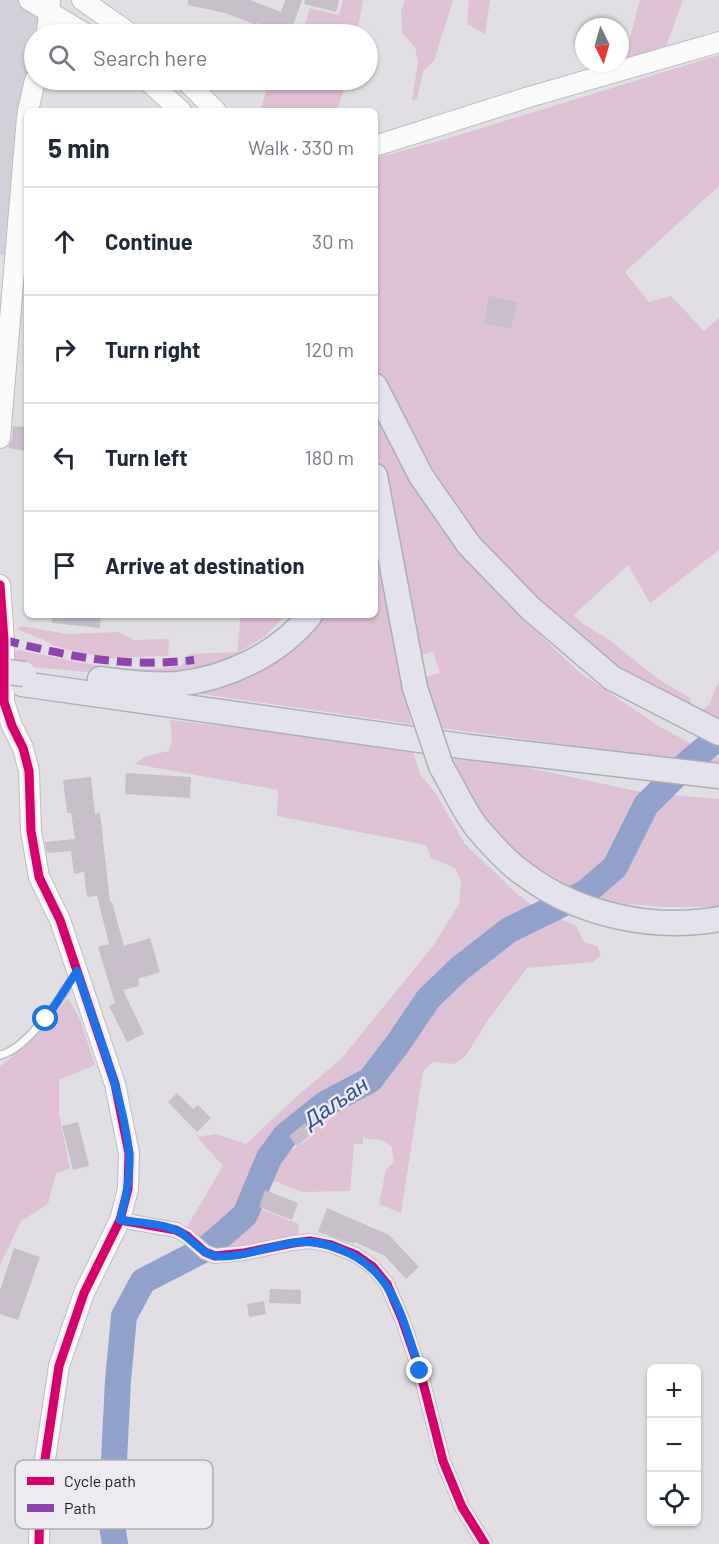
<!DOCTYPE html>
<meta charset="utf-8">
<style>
body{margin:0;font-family:Barlow,sans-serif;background:#f6f6f7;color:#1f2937}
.controls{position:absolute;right:18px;bottom:18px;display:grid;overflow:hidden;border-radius:9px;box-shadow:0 2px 4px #0004}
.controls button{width:54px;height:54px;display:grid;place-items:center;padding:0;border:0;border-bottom:2px solid #e0e1e3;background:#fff;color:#1f2937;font:30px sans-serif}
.compass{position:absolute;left:575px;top:18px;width:54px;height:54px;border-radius:50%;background:#fff;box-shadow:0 2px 4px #0004;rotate:175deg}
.stop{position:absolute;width:18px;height:18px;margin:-14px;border:4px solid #1a73e8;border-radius:50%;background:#fff}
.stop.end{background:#1a73e8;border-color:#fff;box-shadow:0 2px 6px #0008}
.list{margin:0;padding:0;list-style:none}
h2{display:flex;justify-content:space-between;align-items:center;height:78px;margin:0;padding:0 24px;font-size:26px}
h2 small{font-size:20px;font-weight:400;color:#747a83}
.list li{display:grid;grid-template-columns:39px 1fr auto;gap:18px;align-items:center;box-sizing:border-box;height:108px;padding:0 24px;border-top:2px solid #e0e1e3}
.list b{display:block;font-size:22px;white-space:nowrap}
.list em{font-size:20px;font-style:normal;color:#747a83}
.icon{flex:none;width:33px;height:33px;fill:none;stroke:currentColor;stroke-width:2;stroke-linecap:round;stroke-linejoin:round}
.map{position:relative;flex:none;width:719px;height:1544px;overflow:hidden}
.search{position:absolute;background:#fff;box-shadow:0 2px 4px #0004;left:24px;top:24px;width:354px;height:66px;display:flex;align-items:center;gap:15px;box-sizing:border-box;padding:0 21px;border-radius:33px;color:#747a83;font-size:22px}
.panel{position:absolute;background:#fff;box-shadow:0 2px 4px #0004;left:24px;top:108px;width:354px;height:510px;border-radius:9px}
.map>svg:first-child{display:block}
.built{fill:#d4d0da}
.green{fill:#dec1d4;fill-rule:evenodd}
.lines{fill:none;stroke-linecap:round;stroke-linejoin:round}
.river{stroke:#90a2c9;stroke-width:26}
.building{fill:#c7bec9}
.lane-casing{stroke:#bebcc0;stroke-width:10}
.street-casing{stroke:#bebcc0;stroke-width:16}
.secondary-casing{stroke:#bebcc0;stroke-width:22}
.highway-casing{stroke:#adacb9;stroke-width:27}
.lane{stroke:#fafafb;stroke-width:7}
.street{stroke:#fafafb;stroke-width:14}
.secondary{stroke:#fafafb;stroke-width:20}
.highway{stroke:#e4e3ed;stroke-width:24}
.highway-bridge-casing{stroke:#adacb9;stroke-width:27;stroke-linecap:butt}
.highway-bridge{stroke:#e4e3ed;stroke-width:24}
.quiet{stroke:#8e44ad;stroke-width:8;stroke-dasharray:15 8;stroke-linecap:butt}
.cycleway-casing{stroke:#edeaf2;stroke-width:13}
.cycleway{stroke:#d6006c;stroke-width:9}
.route{stroke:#1a73e8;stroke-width:8}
.labels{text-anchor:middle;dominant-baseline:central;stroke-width:5;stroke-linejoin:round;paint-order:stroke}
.water-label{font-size:22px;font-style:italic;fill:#304f94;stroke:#edeaf2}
.key{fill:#edeaf2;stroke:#aeacb2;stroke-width:1.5}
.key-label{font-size:16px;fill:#1b1a1d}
</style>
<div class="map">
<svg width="719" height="1544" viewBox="0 0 719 1544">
<rect width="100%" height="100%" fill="#e1dfe3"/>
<path class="built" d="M0 0H29L49 11 47 34H34V80L17 255H0Z"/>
<path class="green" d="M343 0H363L357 34H302L310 8 339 15Z
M405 0H453L434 61 423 71 417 99 412 101 418 62 415 47 402 33 401 11Z
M469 0H490L485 34 467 24Z
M640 0H683L664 52 623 63Z
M719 55V186L625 272 649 302 671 296 704 331 719 318V550L650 603 628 565 574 615 582 623 608 639 657 678 690 698 693 714C717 705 708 699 719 682V727L642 688 586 648 530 596 473 529 400 419 375 366V158L446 139Z
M270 80H347L337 111H260Z
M375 413 386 436 430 513 504 601 579 672 660 727 719 758V763L716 765 441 728 424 677 440 673 433 652 420 655 416 652 375 441Z
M375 553 411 724 195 693 260 672 304 640 323 615H375Z
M241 615H286L264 637 212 668 142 677 11 665 13 654 19 650C73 661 127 675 181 666L189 654 237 652Z
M21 626 67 634 119 632 135 640 169 639 168 656 109 658 57 647 44 640 18 630Z
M170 720 412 748 420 774 436 794 465 844 516 893 534 907 576 926 584 942 597 946 601 955 593 962 527 968 488 1020 465 1057 454 1064 433 1062 423 1071 401 1213 379 1204 386 1170 394 1162 392 1147 381 1140 363 1138V1144H354L350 1191 303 1192 271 1180 265 1181 255 1207 299 1224 298 1234 224 1252 213 1251 185 1230 223 1166 197 1137 216 1134 246 1144 296 1097 341 1059 433 946 459 904 461 881 455 868 431 858 426 845 277 816 278 790 135 764 146 756 169 751 172 739ZM301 1116 315 1134 281 1158 270 1147 285 1130Z
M464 754 646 793 719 799V907H665L605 902 569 886 524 860 500 839 464 789 453 755Z
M68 998 80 1019 95 1065 59 1080V1114L70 1169 56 1173 48 1204 21 1221 0 1265V1066C27 1046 48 1024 68 998Z"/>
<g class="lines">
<path class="river" d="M115 1544 111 1519 118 1381 124 1316 143 1281 207 1248 245 1215 269 1158 285 1136 325 1104 370 1080 399 1042 428 999 459 969 509 930 585 893 615 867 646 805 690 761 719 737"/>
</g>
<path class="building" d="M188 0H250L281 12 285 0H302L290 34 257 23 256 25 225 13 188 5Z
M305 0H339L336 12 304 4Z
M489 296 517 302 511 329 484 323Z
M13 426 27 427V451L8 448 12 440Z
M52 615H101L100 628 52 623Z
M126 773 191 777 190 798 125 794Z
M91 777 95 814 100 813 110 902H112L124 946 150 938 160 972 138 979 139 986 123 990 144 1034 127 1042 109 1006 115 1003 98 947 109 944 97 896 87 897 84 872 74 874 71 851 47 853 45 842 75 839 71 813H67L63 780Z
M177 1093 193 1109 198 1105 211 1118 197 1132 168 1102Z
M78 1122 89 1166 73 1170 62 1126Z
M305 1123 313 1133 297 1146 289 1136Z
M265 1190 298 1203 292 1220 259 1207Z
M327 1208 389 1235 419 1267 406 1279 385 1256 355 1242 354 1244 318 1232Z
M14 1248 40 1257 18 1320 0 1314V1290Z
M270 1289 301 1290V1304L269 1303Z
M264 1301 266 1314 249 1317 247 1304Z"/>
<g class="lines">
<defs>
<path id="lane" d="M0 1055C26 1050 61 998 74 976"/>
<path id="street" d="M120 1220 176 1230 187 1236 205 1252 215 1256 244 1253 293 1243 310 1241 331 1245 356 1255 373 1267 387 1284 402 1319 420 1371 443 1461 462 1507 485 1544"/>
<path id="secondary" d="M29 0 86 34
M82 0 131 34
M47 34 50 1
M147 80 181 111
M185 80 216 111
M28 111 35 80
M375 146 529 97 719 42
M0 438 27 117
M0 585 4 640V702L12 726 23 748 29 771 31 831 39 877 60 920 115 1084 129 1153 128 1189 120 1220 84 1293 59 1366 40 1493 39 1544"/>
<path id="highway" d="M375 386 421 476 469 545 530 608 612 678 719 733
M375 476 415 688
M100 679C125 682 152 686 178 684 228 678 279 654 310 615
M22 684 469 747 719 776
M441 766C453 786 464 812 478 829 490 843 509 864 524 874 578 915 653 931 719 919"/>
</defs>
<use href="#lane" class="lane-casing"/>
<use href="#street" class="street-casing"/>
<use href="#secondary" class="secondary-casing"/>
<use href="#highway" class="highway-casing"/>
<use href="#lane" class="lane"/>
<use href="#street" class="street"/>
<use href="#secondary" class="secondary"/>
<use href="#highway" class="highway"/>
<defs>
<path id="highway-bridge" d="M0 671 24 674
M415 688 441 766"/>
</defs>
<use href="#highway-bridge" class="highway-bridge-casing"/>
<use href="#highway-bridge" class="highway-bridge"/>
<path class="quiet" d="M4 640C71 657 125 668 194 660"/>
<defs>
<path id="cycleway" d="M0 585 4 640V702L12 726 23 748 29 771 31 831 39 877 60 920 115 1084 129 1153 128 1189 120 1220 84 1293 59 1366 40 1493 39 1544
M120 1220 176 1230 187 1236 205 1252 215 1256 244 1253 293 1243 310 1241 331 1245 356 1255 373 1267 387 1284 402 1319 420 1371 443 1461 462 1507 485 1544"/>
</defs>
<use href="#cycleway" class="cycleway-casing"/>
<use href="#cycleway" class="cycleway"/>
</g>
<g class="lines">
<path class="route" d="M46 1019 77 971C96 1030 122 1090 129 1152 131 1175 126 1197 120 1220 139 1223 161 1223 178 1231 191 1238 201 1254 216 1256 237 1259 271 1246 292 1243 309 1240 325 1243 341 1250 395 1270 403 1322 420 1371"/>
</g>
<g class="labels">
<g class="water-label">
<text transform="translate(335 1101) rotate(-34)">Даљан</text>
</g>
</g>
<rect x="15" y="1460" width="198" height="69" rx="9" class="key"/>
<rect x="27" y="1477" width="27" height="8" fill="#d6006c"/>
<rect x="27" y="1504" width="27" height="8" fill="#8e44ad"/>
<g class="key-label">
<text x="64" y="1487">Cycle path</text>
<text x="64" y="1514">Path</text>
</g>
</svg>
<div class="controls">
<button>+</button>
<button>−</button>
<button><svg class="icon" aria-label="locate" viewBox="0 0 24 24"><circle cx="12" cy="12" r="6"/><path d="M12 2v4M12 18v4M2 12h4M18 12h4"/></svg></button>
</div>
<svg class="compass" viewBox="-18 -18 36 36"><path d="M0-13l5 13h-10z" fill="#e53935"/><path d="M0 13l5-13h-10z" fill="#747a83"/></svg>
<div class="stop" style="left:46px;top:1019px"></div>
<div class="stop end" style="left:420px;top:1371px"></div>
<div class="search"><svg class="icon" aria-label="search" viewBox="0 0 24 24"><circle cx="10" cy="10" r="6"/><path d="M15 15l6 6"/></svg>Search here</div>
<section class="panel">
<h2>5 min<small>Walk · 330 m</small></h2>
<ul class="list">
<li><svg class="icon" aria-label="ahead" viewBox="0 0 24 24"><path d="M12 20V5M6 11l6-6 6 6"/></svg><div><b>Continue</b></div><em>30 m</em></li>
<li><svg class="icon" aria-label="right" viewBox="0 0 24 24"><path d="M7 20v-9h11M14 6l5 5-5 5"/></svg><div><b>Turn right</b></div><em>120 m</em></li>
<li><svg class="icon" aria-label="left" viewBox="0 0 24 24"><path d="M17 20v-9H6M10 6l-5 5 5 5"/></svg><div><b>Turn left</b></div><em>180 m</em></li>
<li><svg class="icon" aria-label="arrive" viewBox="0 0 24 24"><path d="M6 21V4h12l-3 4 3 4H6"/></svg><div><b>Arrive at destination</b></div></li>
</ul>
</section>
</div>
